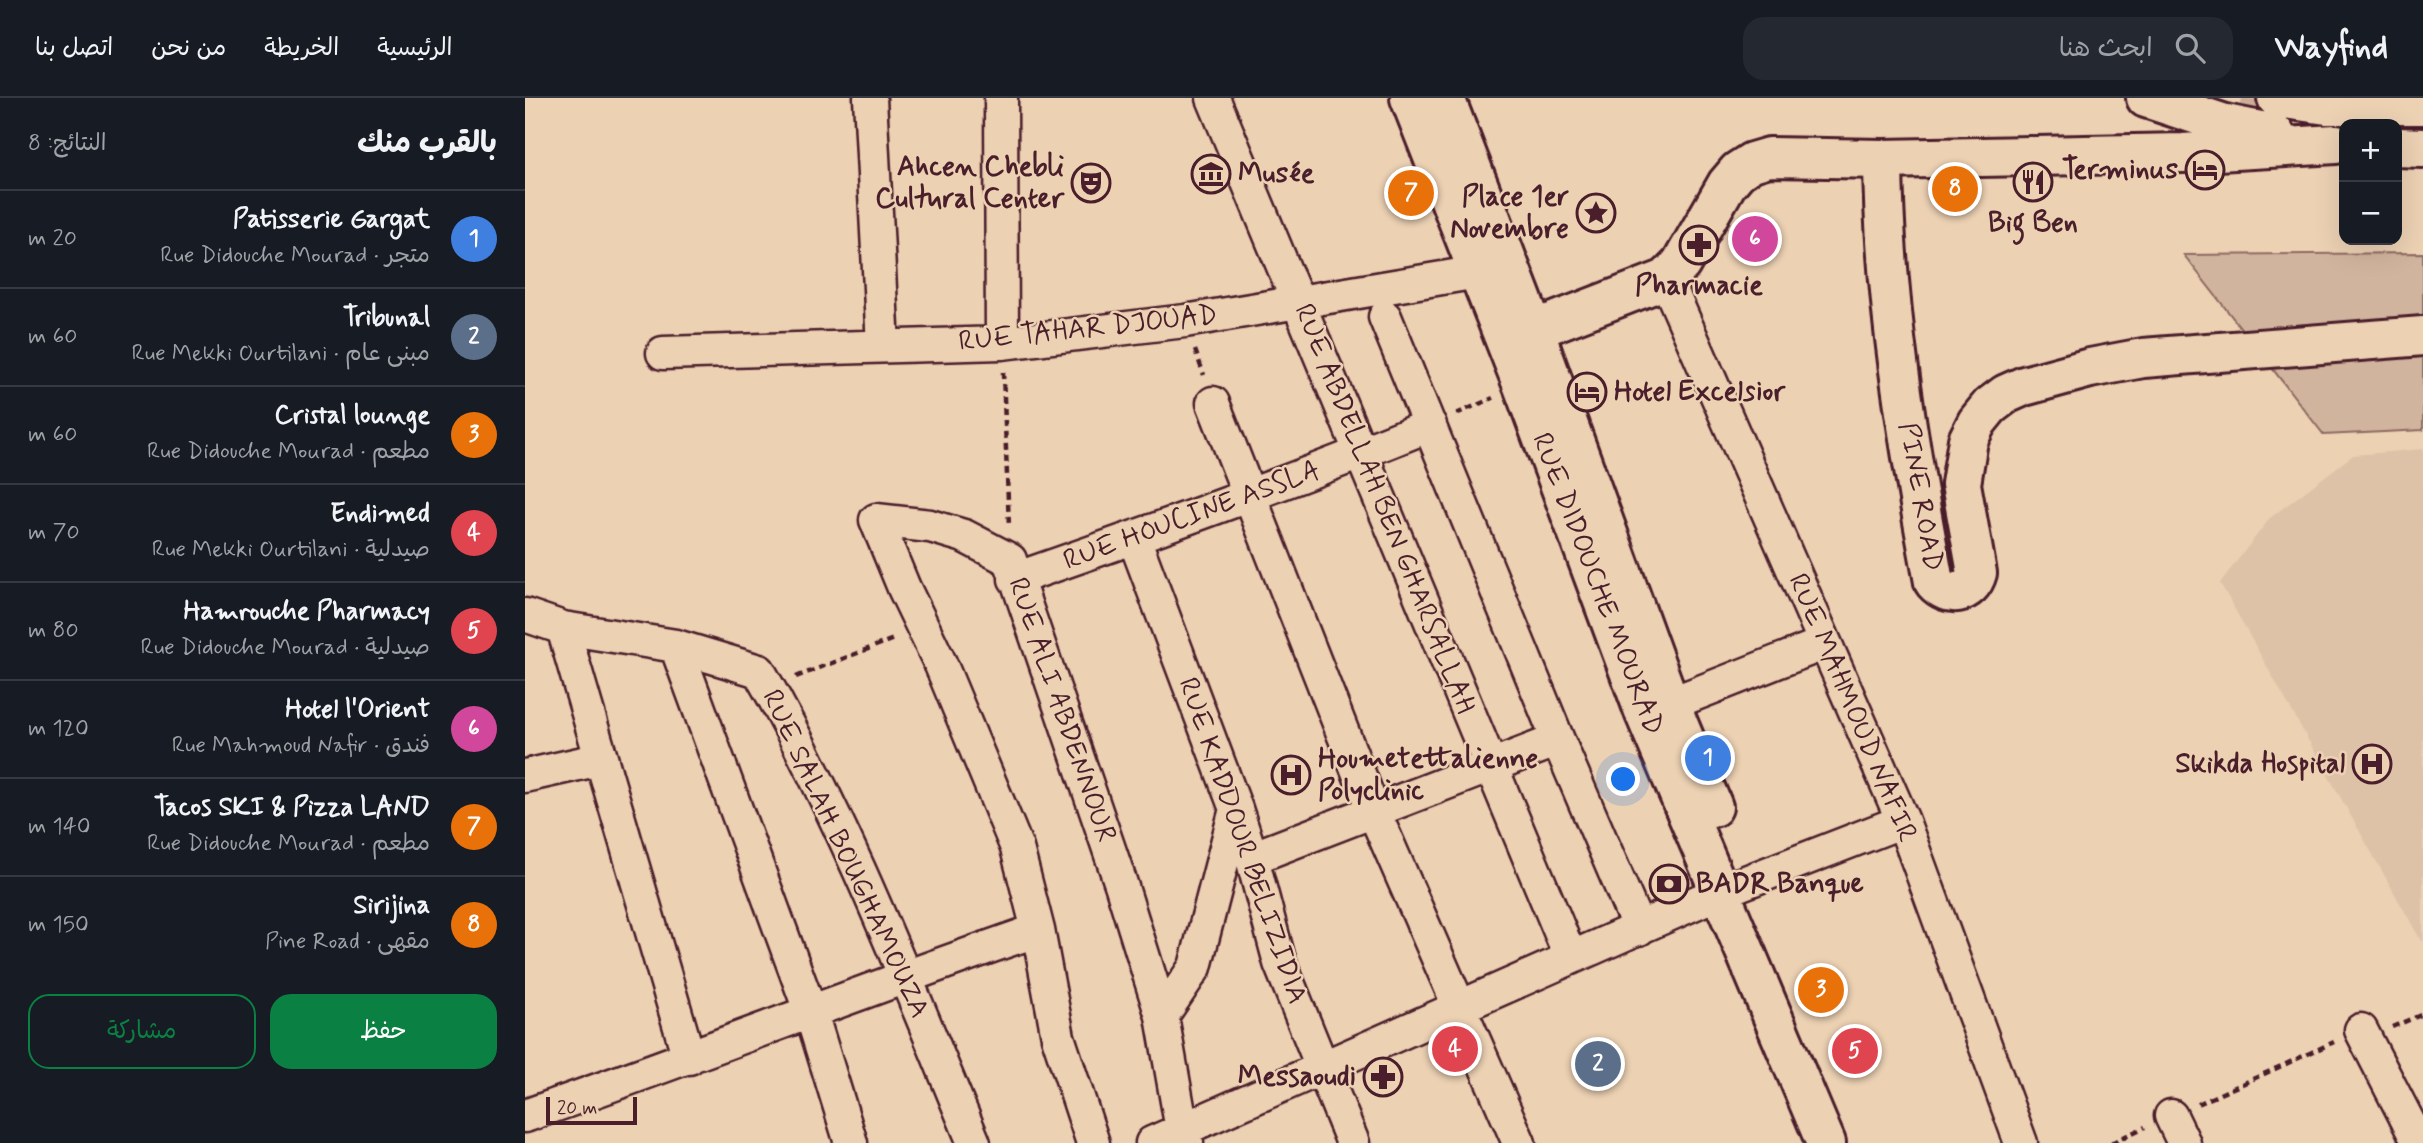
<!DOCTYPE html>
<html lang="ar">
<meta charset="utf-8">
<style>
body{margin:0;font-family:Mynerve,"Playpen Sans Arabic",sans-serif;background:#242831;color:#f1f3f6;direction:rtl}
.controls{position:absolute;right:21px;top:21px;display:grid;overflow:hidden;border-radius:14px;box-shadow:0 7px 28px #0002}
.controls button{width:63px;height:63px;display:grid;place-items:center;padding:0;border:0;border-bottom:2px solid #363941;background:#171b24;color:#f1f3f6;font:35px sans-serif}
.scale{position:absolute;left:21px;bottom:18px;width:91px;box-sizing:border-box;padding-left:7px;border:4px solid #4a1f2b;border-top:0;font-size:19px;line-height:24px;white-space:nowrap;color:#4a1f2b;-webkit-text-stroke:5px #ecd1b3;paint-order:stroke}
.you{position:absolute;left:1099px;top:682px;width:24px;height:24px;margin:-18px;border:5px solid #fff;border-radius:50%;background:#1a73e8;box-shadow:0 0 0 10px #1a73e833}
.badge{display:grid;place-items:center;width:46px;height:46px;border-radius:50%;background:#0b8043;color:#fff;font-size:23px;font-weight:700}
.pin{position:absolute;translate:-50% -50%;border:4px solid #fff;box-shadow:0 2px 7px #0006}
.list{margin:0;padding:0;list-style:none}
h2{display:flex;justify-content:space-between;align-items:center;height:91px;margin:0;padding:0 28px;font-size:30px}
h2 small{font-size:23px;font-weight:400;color:#9ea1a6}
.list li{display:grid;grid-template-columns:46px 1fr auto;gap:21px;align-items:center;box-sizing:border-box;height:98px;padding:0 28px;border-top:2px solid #363941}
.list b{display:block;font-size:26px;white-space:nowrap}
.list p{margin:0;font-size:23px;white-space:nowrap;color:#9ea1a6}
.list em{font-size:23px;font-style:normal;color:#9ea1a6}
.actions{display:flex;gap:14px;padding:21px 28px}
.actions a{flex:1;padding:16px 0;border:2px solid #0b8043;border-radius:21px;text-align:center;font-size:24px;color:#0b8043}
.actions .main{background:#0b8043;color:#fff}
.icon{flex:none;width:38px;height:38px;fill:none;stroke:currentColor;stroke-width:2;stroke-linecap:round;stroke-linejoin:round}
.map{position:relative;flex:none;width:1898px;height:1045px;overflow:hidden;direction:ltr}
header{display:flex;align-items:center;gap:42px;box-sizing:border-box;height:98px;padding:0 35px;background:#171b24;border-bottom:2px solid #363941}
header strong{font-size:33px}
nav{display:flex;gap:38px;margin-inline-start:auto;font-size:24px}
.search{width:490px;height:63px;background:#242831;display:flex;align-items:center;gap:18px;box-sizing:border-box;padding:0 24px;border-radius:21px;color:#9ea1a6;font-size:26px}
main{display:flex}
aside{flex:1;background:#171b24}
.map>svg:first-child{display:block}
.built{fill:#dec2a8}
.green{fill:#d1b49d;stroke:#8e6a64;stroke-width:2}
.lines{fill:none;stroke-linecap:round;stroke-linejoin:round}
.secondary-tunnel{stroke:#ccad98;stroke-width:38;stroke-dasharray:38 19;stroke-linecap:butt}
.street-casing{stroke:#4a1f2b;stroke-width:37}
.secondary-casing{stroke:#4a1f2b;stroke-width:44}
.primary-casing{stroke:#4a1f2b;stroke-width:44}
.path{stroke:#4a1f2b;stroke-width:4.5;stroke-dasharray:7 5;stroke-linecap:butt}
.street{stroke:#ecd1b3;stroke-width:32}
.secondary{stroke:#ecd1b3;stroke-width:38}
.primary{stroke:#ecd1b3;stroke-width:38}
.labels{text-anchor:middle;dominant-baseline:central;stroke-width:5;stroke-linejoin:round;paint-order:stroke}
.poi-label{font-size:28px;font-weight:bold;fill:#4a1f2b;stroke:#ecd1b3;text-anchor:end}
.street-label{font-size:28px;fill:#4a1f2b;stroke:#ecd1b3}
</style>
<header>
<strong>Wayfind</strong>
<div class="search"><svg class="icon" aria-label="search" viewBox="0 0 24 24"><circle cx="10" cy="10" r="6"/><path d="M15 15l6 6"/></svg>ابحث هنا</div>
<nav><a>الرئيسية</a><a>الخريطة</a><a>من نحن</a><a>اتصل بنا</a></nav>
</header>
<main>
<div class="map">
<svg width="1898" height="1045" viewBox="0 0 1898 1045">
<rect width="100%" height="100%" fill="#ecd1b3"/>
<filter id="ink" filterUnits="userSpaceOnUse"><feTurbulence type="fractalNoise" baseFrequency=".0143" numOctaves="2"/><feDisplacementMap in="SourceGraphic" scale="14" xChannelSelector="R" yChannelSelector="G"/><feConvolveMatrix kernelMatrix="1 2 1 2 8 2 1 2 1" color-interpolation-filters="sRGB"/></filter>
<g filter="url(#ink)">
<path class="built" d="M1898 351V846L1695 485 1745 420 1828 357Z"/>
<path class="green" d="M1898 155V332L1799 337 1659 157Z"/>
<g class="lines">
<path class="secondary-tunnel" d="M1714 18 1800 32 1819 33"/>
<defs>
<path id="street" d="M345 0 358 248
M476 0 477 245
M688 0 1046 860
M1141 181 1378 723 1496 1045
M860 219 1033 642 1114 831
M138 255 477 245 660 223 953 174 975 166
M688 305 849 714 994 1045
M609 440 711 711 727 760 755 865 828 1045
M490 481C629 433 768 383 905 327
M0 517 38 530 151 548 234 573C320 723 383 886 449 1045
M38 530 164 960
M151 548 286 915 326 1045
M1145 606 1300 545
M0 678 76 661
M727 760 1033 642
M637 918 670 869 711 711
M1836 932 1894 1045
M0 1018C171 958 341 891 513 832
M1646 1018 1659 1045
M568 1045 533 939 513 832 492 750 416 567 379 490 351 422 405 428 439 438 485 462 596 786 637 918 657 1032 662 1045
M627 1045 1195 794 1378 723"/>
<path id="secondary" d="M1358 61C1359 203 1383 344 1409 484 1423 500 1446 497 1452 475L1436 386 1443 342 1452 324 1465 308 1481 296 1499 288 1565 270 1618 260 1898 238"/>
<path id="primary" d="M885 0 998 288 1120 616 1301 1045
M920 0 1009 232 1145 606 1188 709
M1621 0 1700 26 1750 36
M1752 0 1802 7H1898
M1872 49 1898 50
M1009 232 1141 181 1156 166 1202 86 1213 73 1227 64 1244 59 1358 61 1658 55 1811 46"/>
</defs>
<use href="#street" class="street-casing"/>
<use href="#secondary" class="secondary-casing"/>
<use href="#primary" class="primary-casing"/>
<path class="path" d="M670 252 679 277
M478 274 484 429
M931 316 968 300
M271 579 371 540
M1867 929 1898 916
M1673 1006 1809 944
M1586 1045 1620 1029"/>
<use href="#street" class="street"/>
<use href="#secondary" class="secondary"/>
<use href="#primary" class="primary"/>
</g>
</g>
<defs>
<symbol id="hotel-ring" viewBox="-11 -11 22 22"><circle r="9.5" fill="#ecd1b3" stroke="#4a1f2b" stroke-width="1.5"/><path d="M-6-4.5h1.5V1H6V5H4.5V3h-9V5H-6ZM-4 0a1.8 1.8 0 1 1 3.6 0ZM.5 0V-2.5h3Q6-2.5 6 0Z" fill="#4a1f2b"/></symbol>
<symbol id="museum-ring" viewBox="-11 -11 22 22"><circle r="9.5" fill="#ecd1b3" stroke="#4a1f2b" stroke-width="1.5"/><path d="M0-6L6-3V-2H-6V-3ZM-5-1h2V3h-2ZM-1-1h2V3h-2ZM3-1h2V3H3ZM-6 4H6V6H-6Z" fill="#4a1f2b"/></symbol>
<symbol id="restaurant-ring" viewBox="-11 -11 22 22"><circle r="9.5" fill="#ecd1b3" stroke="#4a1f2b" stroke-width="1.5"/><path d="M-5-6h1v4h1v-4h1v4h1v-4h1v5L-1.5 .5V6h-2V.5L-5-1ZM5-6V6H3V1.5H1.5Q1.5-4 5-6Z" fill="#4a1f2b"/></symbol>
<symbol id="theatre-ring" viewBox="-11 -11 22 22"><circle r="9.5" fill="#ecd1b3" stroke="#4a1f2b" stroke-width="1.5"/><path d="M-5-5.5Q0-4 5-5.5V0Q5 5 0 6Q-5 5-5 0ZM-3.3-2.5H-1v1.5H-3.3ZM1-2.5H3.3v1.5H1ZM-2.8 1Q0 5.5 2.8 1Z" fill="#4a1f2b"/></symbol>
<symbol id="sight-ring" viewBox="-11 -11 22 22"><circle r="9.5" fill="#ecd1b3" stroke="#4a1f2b" stroke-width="1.5"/><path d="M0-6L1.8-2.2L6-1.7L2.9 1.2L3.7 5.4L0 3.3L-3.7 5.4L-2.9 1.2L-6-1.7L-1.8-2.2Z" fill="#4a1f2b"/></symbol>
<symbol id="pharmacy-ring" viewBox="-11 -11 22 22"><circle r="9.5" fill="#ecd1b3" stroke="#4a1f2b" stroke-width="1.5"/><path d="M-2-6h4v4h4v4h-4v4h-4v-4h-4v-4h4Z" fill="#4a1f2b"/></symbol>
<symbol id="hospital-ring" viewBox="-11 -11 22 22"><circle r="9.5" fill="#ecd1b3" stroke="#4a1f2b" stroke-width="1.5"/><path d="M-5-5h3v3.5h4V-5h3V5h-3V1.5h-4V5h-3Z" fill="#4a1f2b"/></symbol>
<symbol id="bank-ring" viewBox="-11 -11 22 22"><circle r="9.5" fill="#ecd1b3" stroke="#4a1f2b" stroke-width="1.5"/><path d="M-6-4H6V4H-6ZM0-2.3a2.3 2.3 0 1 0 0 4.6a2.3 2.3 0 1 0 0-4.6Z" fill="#4a1f2b"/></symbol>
</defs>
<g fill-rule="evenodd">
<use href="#hotel-ring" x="1658" y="50" width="44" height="44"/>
<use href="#museum-ring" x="664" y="54" width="44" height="44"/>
<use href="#restaurant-ring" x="1486" y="62" width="44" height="44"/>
<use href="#theatre-ring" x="544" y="63" width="44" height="44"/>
<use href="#sight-ring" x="1049" y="93" width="44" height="44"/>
<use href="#pharmacy-ring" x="1152" y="125" width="44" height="44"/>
<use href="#hotel-ring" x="1040" y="272" width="44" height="44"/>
<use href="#hospital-ring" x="1825" y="644" width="44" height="44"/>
<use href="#hospital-ring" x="744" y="655" width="44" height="44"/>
<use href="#bank-ring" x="1122" y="764" width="44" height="44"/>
<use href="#pharmacy-ring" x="836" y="957" width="44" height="44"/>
</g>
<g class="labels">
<g class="poi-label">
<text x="539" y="69">Ahcen Chebli<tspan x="539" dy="32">Cultural Center</tspan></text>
<text x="1653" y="72">Terminus</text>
<text x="713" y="76" text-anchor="start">Musée</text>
<text x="1044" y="99">Place 1er<tspan x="1044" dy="32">Novembre</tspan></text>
<text x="1508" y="125" text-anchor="middle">Big Ben</text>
<text x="1174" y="188" text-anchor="middle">Pharmacie</text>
<text x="1089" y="294" text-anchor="start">Hotel Excelsior</text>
<text x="793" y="661" text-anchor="start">Houmetettalienne<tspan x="793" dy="32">Polyclinic</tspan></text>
<text x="1820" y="666">Skikda Hospital</text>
<text x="1171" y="786" text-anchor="start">BADR Banque</text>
<text x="831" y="979">Messaoudi</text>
</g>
<g class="street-label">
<text transform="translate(563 231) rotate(-6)">RUE TAHAR DJOUAD</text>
<text transform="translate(1395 399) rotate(80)">PINE ROAD</text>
<text transform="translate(859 411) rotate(68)">RUE ABDELLAH BEN GHARSALLAH</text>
<text transform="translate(667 418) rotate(-20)">RUE HOUCINE ASSLA</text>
<text transform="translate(1072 486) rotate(69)">RUE DIDOUCHE MOURAD</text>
<text transform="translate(1327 610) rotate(67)">RUE MAHMOUD NAFIR</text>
<text transform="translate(536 612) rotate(71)">RUE ALI ABDENNOUR</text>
<text transform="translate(717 743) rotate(71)">RUE KADDOUR BELIZIDIA</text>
<text transform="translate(320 756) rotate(65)">RUE SALAH BOUGHAMOUZA</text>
</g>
</g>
</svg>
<div class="controls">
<button>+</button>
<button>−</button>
</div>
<div class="scale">20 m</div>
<div class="you"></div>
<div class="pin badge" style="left:1183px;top:660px;background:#3f7fe0">1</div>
<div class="pin badge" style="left:1073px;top:966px;background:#5c6f8a">2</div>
<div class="pin badge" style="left:1296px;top:892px;background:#e8710a">3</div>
<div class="pin badge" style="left:930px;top:951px;background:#e0444e">4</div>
<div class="pin badge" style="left:1330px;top:953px;background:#e0444e">5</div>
<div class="pin badge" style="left:1230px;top:141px;background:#d1479c">6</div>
<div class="pin badge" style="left:886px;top:95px;background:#e8710a">7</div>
<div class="pin badge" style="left:1430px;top:91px;background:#e8710a">8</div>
</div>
<aside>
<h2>بالقرب منك<small>النتائج: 8</small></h2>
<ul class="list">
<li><span class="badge" style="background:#3f7fe0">1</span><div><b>Patisserie Gargat</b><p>متجر · Rue Didouche Mourad</p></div><em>20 m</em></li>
<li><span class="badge" style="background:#5c6f8a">2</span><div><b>Tribunal</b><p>مبنى عام · Rue Mekki Ourtilani</p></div><em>60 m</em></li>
<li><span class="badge" style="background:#e8710a">3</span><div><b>Cristal lounge</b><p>مطعم · Rue Didouche Mourad</p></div><em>60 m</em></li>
<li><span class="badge" style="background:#e0444e">4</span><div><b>Endimed</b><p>صيدلية · Rue Mekki Ourtilani</p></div><em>70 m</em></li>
<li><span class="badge" style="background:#e0444e">5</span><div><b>Hamrouche Pharmacy</b><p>صيدلية · Rue Didouche Mourad</p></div><em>80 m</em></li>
<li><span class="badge" style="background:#d1479c">6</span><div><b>Hotel l'Orient</b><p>فندق · Rue Mahmoud Nafir</p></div><em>120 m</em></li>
<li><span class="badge" style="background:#e8710a">7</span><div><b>Tacos SKI &amp; Pizza LAND</b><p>مطعم · Rue Didouche Mourad</p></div><em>140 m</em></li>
<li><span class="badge" style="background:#e8710a">8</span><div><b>Sirijina</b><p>مقهى · Pine Road</p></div><em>150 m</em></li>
</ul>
<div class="actions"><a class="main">حفظ</a><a>مشاركة</a></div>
</aside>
</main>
